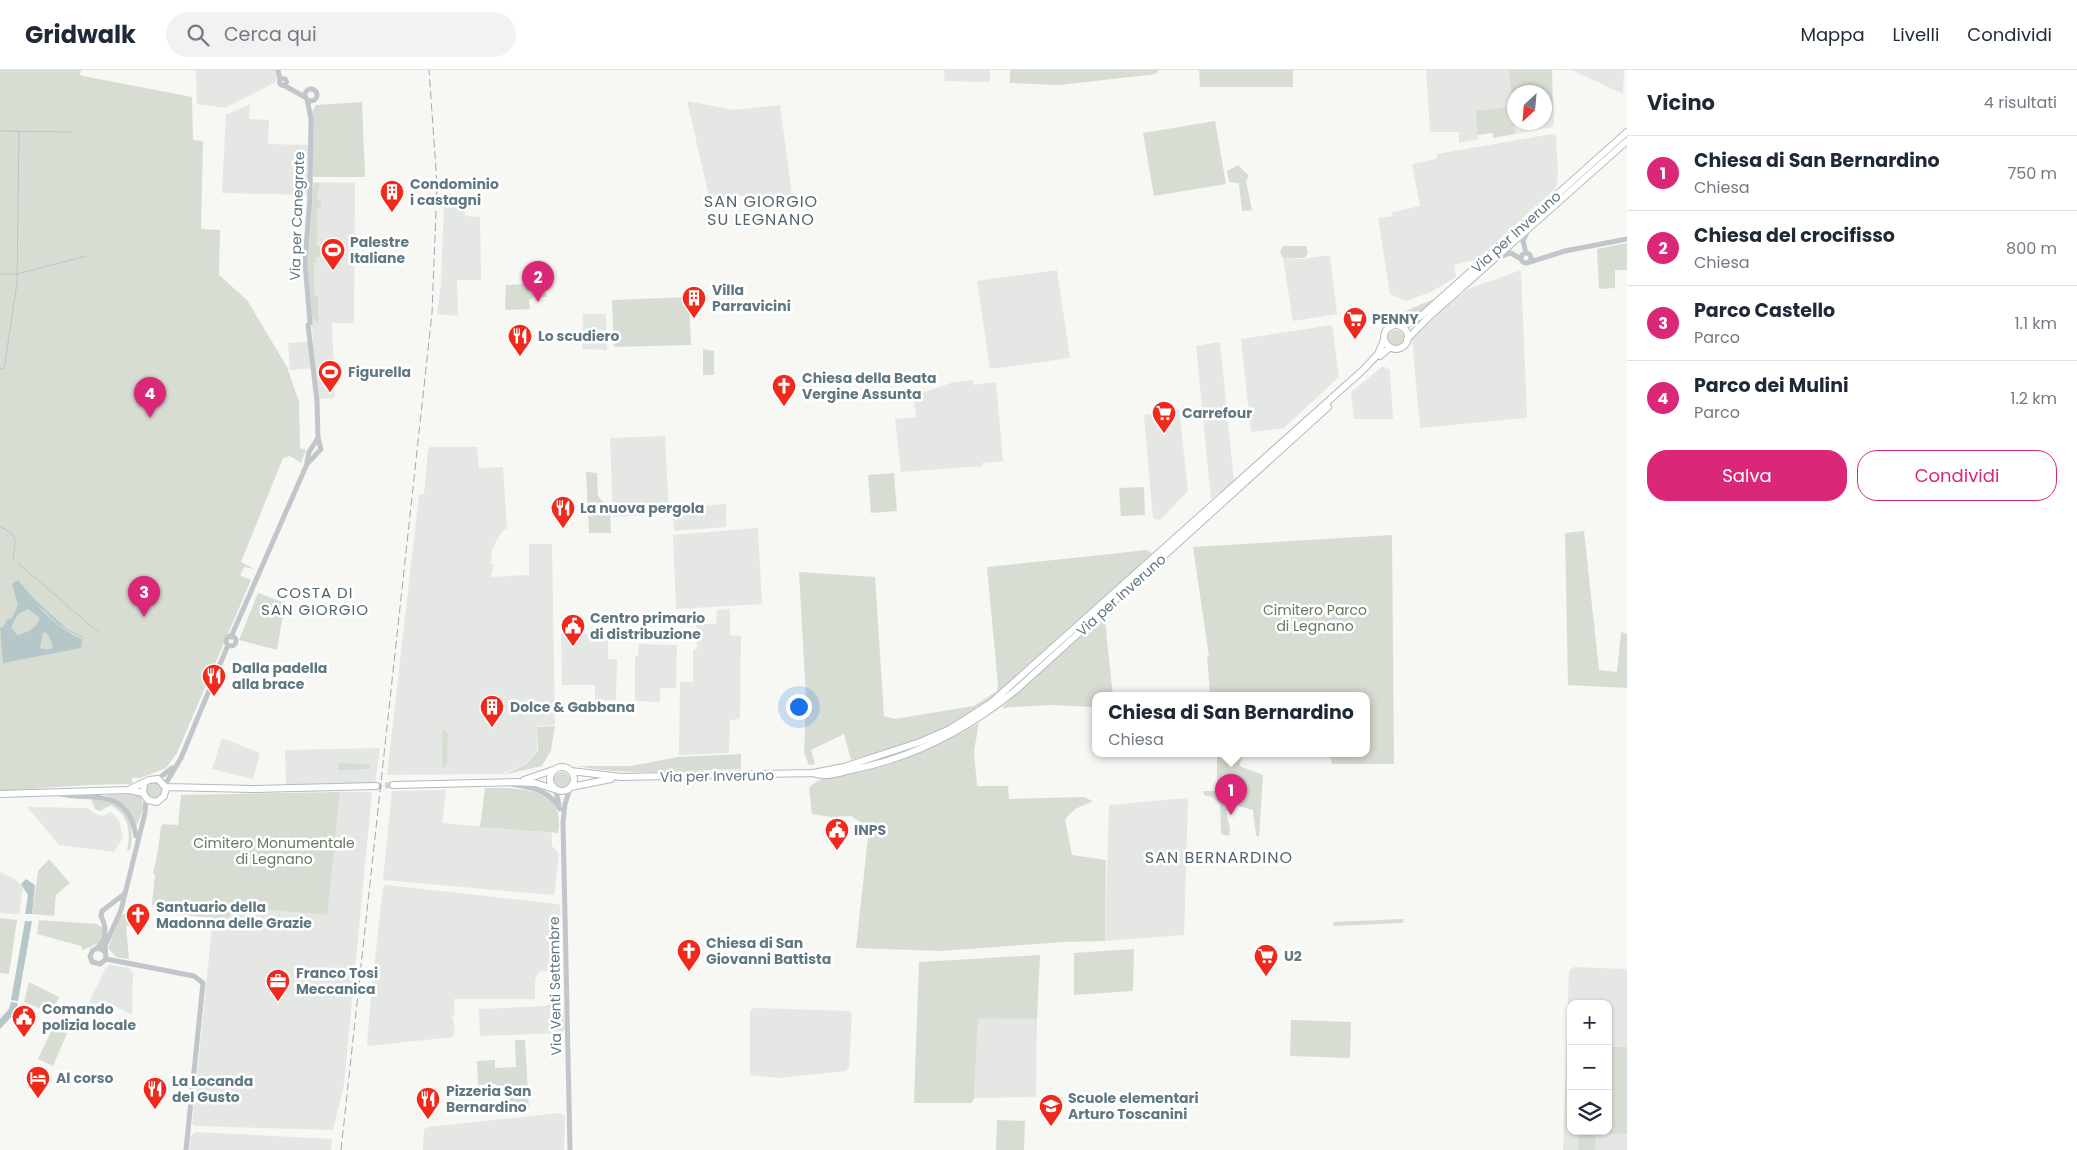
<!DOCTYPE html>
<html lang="it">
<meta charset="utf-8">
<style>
body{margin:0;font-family:Poppins,sans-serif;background:#f2f2f3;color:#1f2937}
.controls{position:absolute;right:15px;bottom:15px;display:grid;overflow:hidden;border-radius:10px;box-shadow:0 1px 4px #0004}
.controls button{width:45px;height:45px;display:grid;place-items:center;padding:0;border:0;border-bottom:1px solid #e0e1e3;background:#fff;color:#1f2937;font:25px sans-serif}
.compass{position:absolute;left:1507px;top:15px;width:45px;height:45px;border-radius:50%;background:#fff;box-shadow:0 1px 4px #0004;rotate:206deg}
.you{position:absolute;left:798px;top:636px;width:18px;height:18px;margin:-12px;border:4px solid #fff;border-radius:50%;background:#1a73e8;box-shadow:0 0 0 8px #1a73e833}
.badge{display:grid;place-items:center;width:32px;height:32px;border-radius:50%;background:#db2777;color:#fff;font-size:16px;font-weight:700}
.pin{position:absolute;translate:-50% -41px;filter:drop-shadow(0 1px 2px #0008)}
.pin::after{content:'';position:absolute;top:26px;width:18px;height:15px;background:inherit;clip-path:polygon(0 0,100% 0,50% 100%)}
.popup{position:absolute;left:1092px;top:622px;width:278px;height:65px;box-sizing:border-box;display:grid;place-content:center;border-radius:10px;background:#fff;filter:drop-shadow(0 1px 4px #0005);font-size:16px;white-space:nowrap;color:#747a83}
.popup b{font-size:19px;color:#1f2937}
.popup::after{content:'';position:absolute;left:50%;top:100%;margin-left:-10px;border:10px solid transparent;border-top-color:#fff}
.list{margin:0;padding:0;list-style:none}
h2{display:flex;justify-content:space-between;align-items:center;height:65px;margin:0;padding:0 20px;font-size:21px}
h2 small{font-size:16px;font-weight:400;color:#747a83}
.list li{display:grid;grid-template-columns:32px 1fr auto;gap:15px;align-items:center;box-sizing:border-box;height:75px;padding:0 20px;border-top:1px solid #e0e1e3}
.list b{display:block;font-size:19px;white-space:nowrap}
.list p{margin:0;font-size:16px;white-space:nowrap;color:#747a83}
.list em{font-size:16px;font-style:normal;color:#747a83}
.actions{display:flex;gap:10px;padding:15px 20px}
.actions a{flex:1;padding:11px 0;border:1px solid #db2777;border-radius:20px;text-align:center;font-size:18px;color:#db2777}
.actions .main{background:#db2777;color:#fff}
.icon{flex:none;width:28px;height:28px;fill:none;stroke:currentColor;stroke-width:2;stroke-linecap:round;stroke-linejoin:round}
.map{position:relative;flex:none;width:1627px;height:1080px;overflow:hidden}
header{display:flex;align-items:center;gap:30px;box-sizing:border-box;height:70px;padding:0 25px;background:#fff;border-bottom:1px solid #e0e1e3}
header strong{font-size:24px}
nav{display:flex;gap:28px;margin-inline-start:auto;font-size:18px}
.search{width:350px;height:45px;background:#f2f2f3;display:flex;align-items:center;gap:12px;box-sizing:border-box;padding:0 18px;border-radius:28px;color:#747a83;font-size:19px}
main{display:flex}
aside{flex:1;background:#fff}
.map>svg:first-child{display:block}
.built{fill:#e5e7e5;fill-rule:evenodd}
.green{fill:#d8ddd3}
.water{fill:#b5c7c8;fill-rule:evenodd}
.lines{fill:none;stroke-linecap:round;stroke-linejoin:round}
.stream{stroke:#b5c7c8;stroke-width:1}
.primary-tunnel{stroke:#d1d7d7;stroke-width:6;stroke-dasharray:6 3;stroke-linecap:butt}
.primary-casing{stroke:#b3babd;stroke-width:8}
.tertiary{stroke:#c0c6c9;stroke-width:5}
.primary{stroke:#fff;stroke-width:6}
.rail{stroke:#9fa9ad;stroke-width:1;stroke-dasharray:8 4;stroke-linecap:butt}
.labels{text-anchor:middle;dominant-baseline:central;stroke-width:5;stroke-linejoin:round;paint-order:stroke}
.poi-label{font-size:14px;font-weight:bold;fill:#607881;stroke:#fff;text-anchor:start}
.street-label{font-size:14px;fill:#607881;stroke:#fff}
.park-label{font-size:14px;fill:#687960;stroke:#fff}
.neighbourhood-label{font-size:15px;letter-spacing:1px;fill:#53656c;stroke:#fff}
.quarter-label{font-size:16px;letter-spacing:1px;fill:#53656c;stroke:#fff}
</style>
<header>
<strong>Gridwalk</strong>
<div class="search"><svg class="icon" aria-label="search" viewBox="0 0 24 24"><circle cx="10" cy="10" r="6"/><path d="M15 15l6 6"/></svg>Cerca qui</div>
<nav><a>Mappa</a><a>Livelli</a><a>Condividi</a></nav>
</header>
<main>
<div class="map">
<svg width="1627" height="1080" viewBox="0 0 1627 1080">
<rect width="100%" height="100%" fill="#f7f7f4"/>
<path class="built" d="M196 0H277L276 12 225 38 197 34Z
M945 0H990V12L944 11Z
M1426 0H1509L1514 36V52H1544L1545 35 1553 34 1554 54 1552 57 1515 64 1513 37 1476 41 1478 69 1459 73V62H1430Z
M1572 0H1624L1623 24Z
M687 31 734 40 780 35 792 126H709Z
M250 34 249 49 269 50 268 74 310 75 309 125 222 123 226 45Z
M1552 64 1556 66 1558 100 1556 118 1477 189 1454 195 1456 207 1431 222 1406 231 1390 224 1378 148 1393 146 1392 142 1420 136 1412 94 1437 89V84Z
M313 112 355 113 354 253H332L335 328 318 329 315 298 290 300 288 273 313 271 307 193Z
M444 134H455L456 138 464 137 465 146 480 147 481 210H457L458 246 437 244 441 213Z
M1330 185 1337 244 1293 251 1283 188 1302 189Z
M1057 200 1070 288 990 299 977 211Z
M1521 200 1527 346 1525 348 1420 358 1412 269 1447 236 1468 219Z
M583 244H606L607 280 582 279Z
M1332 255 1339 307 1284 358 1251 362 1241 269Z
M1220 272 1234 411 1211 429 1196 276Z
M1383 296 1390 300 1393 349H1354L1351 322Z
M973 310V315L996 312 1003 391 982 393 983 396 901 402 895 349 916 347 913 326 951 313Z
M1179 339 1188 421 1160 450 1153 449 1144 345Z
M665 366 669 444 613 447 610 368Z
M430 377H477L479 398 503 397 507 459 503 460 492 479 491 494H494L491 507 529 505V474H552L555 655 537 656V681L523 696 501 704 387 705 419 425 424 424 428 380Z
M726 434V457L674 461 672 438Z
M758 458 762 534 676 539 673 465Z
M730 539V565L741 566 740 649 730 650 729 683 679 685 680 612H693V579H697L696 554H716L717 540Z
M608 563V589H617L616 630H595V615H562L561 564Z
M639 574 677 575 676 618H660V632L635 631V587L638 585Z
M222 668 260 683 253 709 212 699Z
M380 678 375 714 286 715 285 680Z
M446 720 442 753 552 763V776L559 784 554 825 383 810 392 721Z
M340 722H372L344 1015 333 1060 196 1056 192 1054 213 848 229 850 231 836 329 818Z
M1188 728 1184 865 1105 871 1109 735Z
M27 737 88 738 97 745 103 746 111 742 119 750 123 767 114 782 59 775Z
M0 802 15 809 23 817 19 844 0 843Z
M386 815 558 834 560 836 562 901H540L535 909V929H454L455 944 452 946 455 959 453 967 369 976 367 974 371 927 383 817Z
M110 895 129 898 133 903 132 945 109 933 92 938 89 932 106 897Z
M1574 897 1627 899V1080H1563L1569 901ZM1571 934H1608V1061H1571Z
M547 934H559L563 938 565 959 561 963 480 966 479 939 547 936Z
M753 938 849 941 852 943 849 997 846 1001 779 1008 750 1005V941Z
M978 947 1037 949 1036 1027 974 1028Z
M560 1043 565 1047 564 1080H423L424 1060 427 1057Z
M196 1062 235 1064 332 1069 331 1080H189L190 1066Z"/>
<path class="green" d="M0 0H81L80 5 83 6 192 27 193 70 203 71 201 159 220 160 219 205 247 230 287 297 299 332 300 378 306 380 301 393 290 386 283 388 241 492 254 499 244 497 240 505 251 510 177 683 166 698 140 708H132V714C87 714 44 718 0 721Z
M1010 0H1159L1156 4 1059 15 1010 13Z
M1199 0H1293V17H1200Z
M1509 0H1552L1553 34 1545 35 1544 22H1514L1515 64 1493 68V63L1477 65 1476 41 1513 36Z
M362 32 365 107H313L312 42 316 35Z
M1215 51 1226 114 1154 126 1143 63Z
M1238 95 1249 106 1246 111 1252 140 1242 141 1239 113 1229 112 1227 101Z
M314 113H320L317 130 321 131V138H317V176H320V187H316V192L314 193V225L318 226V246H320L317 253 312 248 308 193Z
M1627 173V200H1615V218L1599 219 1597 179Z
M1283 176H1306L1308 184 1304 188H1283L1280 182Z
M543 213 547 227H533L529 230 530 239 506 240 505 238 506 215Z
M1441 226 1420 245 1403 253 1399 251 1401 243Z
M689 227 691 275 614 277 612 230Z
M1388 268a8 8 0 1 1 16 0a8 8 0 1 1-16 0Z
M703 279 714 281V305H703Z
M586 402 597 403 598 426 610 440 611 463H589Z
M894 403 897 441 871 443 868 405Z
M1144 417 1145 445 1121 446 1119 418Z
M1584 461 1599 600 1617 602 1621 562 1627 564V618L1568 615 1565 463Z
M1392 465 1394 694H1332L1330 684H1366V626H1210L1207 586 1209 587 1193 477Z
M1147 480 1153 484 990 629 948 656 912 672 851 690 844 664 811 680 815 694 809 695 804 683 806 628 799 502 875 507 884 646 894 649 974 636 997 621 998 615 987 497Z
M258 523 285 533 277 580 239 570Z
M1105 550 1113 626H1096V637L1050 635 1001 638 1097 551Z
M979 653 974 681 977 716H1008L1009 729 1083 727 1093 731 1075 739 1065 749 1072 785 1106 790 1105 871 1063 872 940 881 856 878 869 758 851 746 831 747 812 744 809 718C819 706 836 706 851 704 897 696 939 676 979 653Z
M555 656 551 680 542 696 503 705 524 696 538 681 537 657Z
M444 659 448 664 447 695 442 699V660Z
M741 684V699C687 700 631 707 577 696H631L678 687Z
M1217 684H1244L1239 696 1263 705 1259 767 1256 765 1253 740 1235 735 1234 741H1226L1230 759 1229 766 1221 764 1220 734 1213 727 1204 725 1203 721H1217Z
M338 693 370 694 369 699 338 700Z
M554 710a8 8 0 1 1 16 0a8 8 0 1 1-16 0Z
M146 720a8 8 0 1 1 16 0a8 8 0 1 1-16 0Z
M485 718C517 718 567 716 558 763L480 757Z
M340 722 327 845 231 836 229 850 174 844V837L152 835 155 805 153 803C157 789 159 774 161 757L163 754 178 755 181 725Z
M137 724 142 728 143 739 136 758 126 736 105 725Z
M91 729C123 727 137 751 130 780H127C131 761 129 745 111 735L100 741 95 739Z
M49 789 70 813 56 825 54 846 32 844 38 801Z
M121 844 142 845V853L126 856 129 889 116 887 108 878Z
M0 848 17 850 9 904 0 903Z
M1403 849V853L1334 856 1333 852Z
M39 850 97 854 104 859 99 873 83 880 81 876 37 864Z
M1134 879 1133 921 1074 925V883Z
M1040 885 1037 949 978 948 974 1028 972 1033H914L919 892Z
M29 912 59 927 52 943 24 932Z
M1291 950 1351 952 1350 988 1290 986Z
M54 955 68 961 53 996 38 989Z
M515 970H525L529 1039 505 1042 504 1021H497L496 1014 478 1015 477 991 495 990V998L516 997Z
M1608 977H1627V1064L1599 1063 1608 1061Z
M997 1050 1025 1051 1024 1080H996Z
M1579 1061H1596L1595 1080H1578Z"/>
<path class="water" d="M18 510 33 528 67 559 84 567V568C76 564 67 561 59 555 52 549 46 541 38 536 51 550 64 562 82 569L81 578 3 593 0 558 3 557 7 550 12 548 18 535 12 514ZM28 539 40 548C37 558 25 564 17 565L11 557 18 544ZM43 562 47 563 53 576 51 579H43L40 577Z
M26 809 35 815 32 844H25L28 825 21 814Z
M25 851H32L18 931 11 930Z
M11 932 18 933 14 944 0 959V949L9 939Z"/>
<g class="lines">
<path class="stream" d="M0 61 72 62
M0 204H17L86 186
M0 298 4 299 17 213 19 62
M0 457C20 465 15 470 13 489L15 491
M18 493 99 563"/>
<path class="primary-tunnel" d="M376 716 393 715"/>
<defs>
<path id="primary" d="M1384 267a12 12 0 1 1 24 0a12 12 0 1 1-24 0Z
M1402 257 1421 246 1627 62
M1407 269 1431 245 1627 71
M1380 286 1389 278
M550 709a12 12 0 1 1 24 0a12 12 0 1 1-24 0Z
M571 701 621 707 813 703 844 697 920 672 950 659 992 632 1363 300 1378 284 1384 270
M813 703C824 708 839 703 851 700 913 688 967 660 1016 620L1328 337
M524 710 553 700
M393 715 516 712 535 713 554 719
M166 717 252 719 376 716
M571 717 611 709
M130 719 149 710 158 709 166 718 164 726 157 732 148 730 143 723 144 714
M0 724 129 720 143 723"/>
</defs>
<use href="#primary" class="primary-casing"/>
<path class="tertiary" d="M278 0 280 10
M279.5 12a3.5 3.5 0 1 1 7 0a3.5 3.5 0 1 1-7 0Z
M285 16 305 27
M305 25a6 6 0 1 1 12 0a6 6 0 1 1-12 0Z
M307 29 311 49 310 126 305 192 310 253
M1521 188a5 5 0 1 1 10 0a5 5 0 1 1-10 0Z
M1526 183 1523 171 1528 160
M1499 187 1511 183 1521 189
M1530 192 1565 181 1627 169
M307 392 309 382 318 368
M226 571a5 5 0 1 1 10 0a5 5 0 1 1-10 0Z
M231 567 307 394 321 379 318 368 317 331 308 255
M158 709 172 698
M511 714C532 718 548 719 560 739
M165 715 181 688 228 575
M556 721 559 735
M60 724C96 731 127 717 136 766
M97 878C107 869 107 858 101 846L102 841 123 825
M104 881 99 878 93 880 90 886 92 892 100 894 106 889 105 876 121 840 145 743 146 728
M106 889 194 906 203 913 186 1080
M570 1080 563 752 565 734 570 718"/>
<use href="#primary" class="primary"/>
<path class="rail" d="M341 1080 432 243 437 114 429 0"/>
</g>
<defs>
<symbol id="building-pin" viewBox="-11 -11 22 30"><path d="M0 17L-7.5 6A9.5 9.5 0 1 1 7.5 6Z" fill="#ef291c" stroke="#fff"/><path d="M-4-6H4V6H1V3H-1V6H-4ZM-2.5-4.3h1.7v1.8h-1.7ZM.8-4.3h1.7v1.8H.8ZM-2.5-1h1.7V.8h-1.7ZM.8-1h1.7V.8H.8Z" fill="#fff"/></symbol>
<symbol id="stadium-pin" viewBox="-11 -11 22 30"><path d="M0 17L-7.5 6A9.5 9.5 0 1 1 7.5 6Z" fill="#ef291c" stroke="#fff"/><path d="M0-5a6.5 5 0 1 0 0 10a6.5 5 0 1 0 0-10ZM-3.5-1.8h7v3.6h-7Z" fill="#fff"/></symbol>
<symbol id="supermarket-pin" viewBox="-11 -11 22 30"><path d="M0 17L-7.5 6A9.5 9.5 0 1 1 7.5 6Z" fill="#ef291c" stroke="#fff"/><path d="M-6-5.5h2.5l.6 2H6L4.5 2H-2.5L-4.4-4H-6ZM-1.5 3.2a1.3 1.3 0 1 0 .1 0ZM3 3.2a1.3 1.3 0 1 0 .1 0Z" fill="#fff"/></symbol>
<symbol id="restaurant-pin" viewBox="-11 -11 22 30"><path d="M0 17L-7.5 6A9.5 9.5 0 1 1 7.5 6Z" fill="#ef291c" stroke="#fff"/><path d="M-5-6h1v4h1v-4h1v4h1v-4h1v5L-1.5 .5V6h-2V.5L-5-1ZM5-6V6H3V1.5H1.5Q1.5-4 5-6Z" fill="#fff"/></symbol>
<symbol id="church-pin" viewBox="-11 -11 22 30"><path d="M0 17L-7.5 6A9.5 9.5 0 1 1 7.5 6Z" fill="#ef291c" stroke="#fff"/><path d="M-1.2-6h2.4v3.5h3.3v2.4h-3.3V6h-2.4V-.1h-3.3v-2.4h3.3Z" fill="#fff"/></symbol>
<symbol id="civic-pin" viewBox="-11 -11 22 30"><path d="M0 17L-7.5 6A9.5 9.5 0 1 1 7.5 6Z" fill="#ef291c" stroke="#fff"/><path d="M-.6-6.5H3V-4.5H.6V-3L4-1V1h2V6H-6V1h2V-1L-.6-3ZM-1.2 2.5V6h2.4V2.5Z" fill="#fff"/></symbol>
<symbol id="office-pin" viewBox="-11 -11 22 30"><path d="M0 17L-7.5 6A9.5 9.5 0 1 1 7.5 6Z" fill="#ef291c" stroke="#fff"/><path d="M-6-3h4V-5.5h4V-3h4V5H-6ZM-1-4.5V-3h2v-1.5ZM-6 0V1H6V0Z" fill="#fff"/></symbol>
<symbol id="hotel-pin" viewBox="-11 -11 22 30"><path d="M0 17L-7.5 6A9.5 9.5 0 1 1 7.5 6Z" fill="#ef291c" stroke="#fff"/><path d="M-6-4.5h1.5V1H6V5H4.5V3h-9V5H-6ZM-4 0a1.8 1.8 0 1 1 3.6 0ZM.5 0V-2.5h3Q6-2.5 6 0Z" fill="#fff"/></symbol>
<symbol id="school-pin" viewBox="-11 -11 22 30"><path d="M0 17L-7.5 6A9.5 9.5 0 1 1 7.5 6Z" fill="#ef291c" stroke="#fff"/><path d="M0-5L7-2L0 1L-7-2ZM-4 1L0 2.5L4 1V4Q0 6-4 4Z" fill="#fff"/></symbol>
</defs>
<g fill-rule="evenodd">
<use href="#building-pin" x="378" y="108" width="28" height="38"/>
<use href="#stadium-pin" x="319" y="166" width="28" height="38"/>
<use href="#building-pin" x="680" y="214" width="28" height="38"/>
<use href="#supermarket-pin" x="1341" y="235" width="28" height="38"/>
<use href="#restaurant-pin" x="506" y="252" width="28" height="38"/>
<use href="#stadium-pin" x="316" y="288" width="28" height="38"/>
<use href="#church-pin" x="770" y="302" width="28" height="38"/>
<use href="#supermarket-pin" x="1150" y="329" width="28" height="38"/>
<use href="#restaurant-pin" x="549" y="424" width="28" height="38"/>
<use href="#civic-pin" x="559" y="542" width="28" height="38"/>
<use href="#restaurant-pin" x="200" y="592" width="28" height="38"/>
<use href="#building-pin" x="478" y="623" width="28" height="38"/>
<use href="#civic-pin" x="823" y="746" width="28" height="38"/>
<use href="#church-pin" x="124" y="831" width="28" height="38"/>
<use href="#church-pin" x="675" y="867" width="28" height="38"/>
<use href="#supermarket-pin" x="1252" y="872" width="28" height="38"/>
<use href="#office-pin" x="264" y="897" width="28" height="38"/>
<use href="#civic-pin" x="10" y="933" width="28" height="38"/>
<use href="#hotel-pin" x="24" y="994" width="28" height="38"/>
<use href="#restaurant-pin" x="141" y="1005" width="28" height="38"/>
<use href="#restaurant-pin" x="414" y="1015" width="28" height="38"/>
<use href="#school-pin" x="1037" y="1022" width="28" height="38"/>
</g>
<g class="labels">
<g class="poi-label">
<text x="410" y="114">Condominio<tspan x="410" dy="16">i castagni</tspan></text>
<text x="350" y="172">Palestre<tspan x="350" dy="16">Italiane</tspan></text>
<text x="712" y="220">Villa<tspan x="712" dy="16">Parravicini</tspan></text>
<text x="1372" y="249">PENNY</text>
<text x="538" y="266">Lo scudiero</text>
<text x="348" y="302">Figurella</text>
<text x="802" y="308">Chiesa della Beata<tspan x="802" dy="16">Vergine Assunta</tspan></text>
<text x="1182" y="343">Carrefour</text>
<text x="580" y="438">La nuova pergola</text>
<text x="590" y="548">Centro primario<tspan x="590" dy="16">di distribuzione</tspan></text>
<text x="232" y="598">Dalla padella<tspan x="232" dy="16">alla brace</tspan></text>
<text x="510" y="637">Dolce &amp; Gabbana</text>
<text x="854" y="760">INPS</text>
<text x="156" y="837">Santuario della<tspan x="156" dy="16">Madonna delle Grazie</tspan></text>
<text x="706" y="873">Chiesa di San<tspan x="706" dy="16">Giovanni Battista</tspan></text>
<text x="1284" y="886">U2</text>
<text x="296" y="903">Franco Tosi<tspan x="296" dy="16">Meccanica</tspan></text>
<text x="42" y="939">Comando<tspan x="42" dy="16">polizia locale</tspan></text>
<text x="56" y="1008">Al corso</text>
<text x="172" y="1011">La Locanda<tspan x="172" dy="16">del Gusto</tspan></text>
<text x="446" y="1021">Pizzeria San<tspan x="446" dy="16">Bernardino</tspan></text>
<text x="1068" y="1028">Scuole elementari<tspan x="1068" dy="16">Arturo Toscanini</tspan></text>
</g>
<g class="street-label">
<text transform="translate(297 146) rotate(-88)">Via per Canegrate</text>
<text transform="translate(1516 162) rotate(-42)">Via per Inveruno</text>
<text transform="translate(1121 525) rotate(-42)">Via per Inveruno</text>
<text transform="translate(717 706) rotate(-1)">Via per Inveruno</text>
<text transform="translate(555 916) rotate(-91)">Via Venti Settembre</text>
</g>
<g class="park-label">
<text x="1315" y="540">Cimitero Parco<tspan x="1315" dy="16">di Legnano</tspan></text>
<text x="274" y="773">Cimitero Monumentale<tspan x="274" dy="16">di Legnano</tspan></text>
</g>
<g class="neighbourhood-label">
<text x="315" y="522">COSTA DI<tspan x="315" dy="17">SAN GIORGIO</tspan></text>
</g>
<g class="quarter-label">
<text x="761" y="131">SAN GIORGIO<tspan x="761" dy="18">SU LEGNANO</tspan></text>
<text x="1219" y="787">SAN BERNARDINO</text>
</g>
</g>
</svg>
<div class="controls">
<button>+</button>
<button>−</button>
<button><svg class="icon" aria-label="layers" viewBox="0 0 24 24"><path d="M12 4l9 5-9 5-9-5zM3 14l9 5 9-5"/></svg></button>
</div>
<svg class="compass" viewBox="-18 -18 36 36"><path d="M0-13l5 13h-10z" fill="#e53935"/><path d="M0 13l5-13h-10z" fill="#747a83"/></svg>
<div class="you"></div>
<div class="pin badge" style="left:1231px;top:745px">1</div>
<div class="popup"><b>Chiesa di San Bernardino</b>Chiesa</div>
<div class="pin badge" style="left:538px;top:232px">2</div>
<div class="pin badge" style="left:144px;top:547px">3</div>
<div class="pin badge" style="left:150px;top:348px">4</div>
</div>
<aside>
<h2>Vicino<small>4 risultati</small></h2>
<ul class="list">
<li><span class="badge">1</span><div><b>Chiesa di San Bernardino</b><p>Chiesa</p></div><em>750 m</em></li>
<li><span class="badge">2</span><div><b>Chiesa del crocifisso</b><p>Chiesa</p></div><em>800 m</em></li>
<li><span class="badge">3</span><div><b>Parco Castello</b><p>Parco</p></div><em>1.1 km</em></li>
<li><span class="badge">4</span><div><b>Parco dei Mulini</b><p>Parco</p></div><em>1.2 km</em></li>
</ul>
<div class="actions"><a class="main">Salva</a><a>Condividi</a></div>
</aside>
</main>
